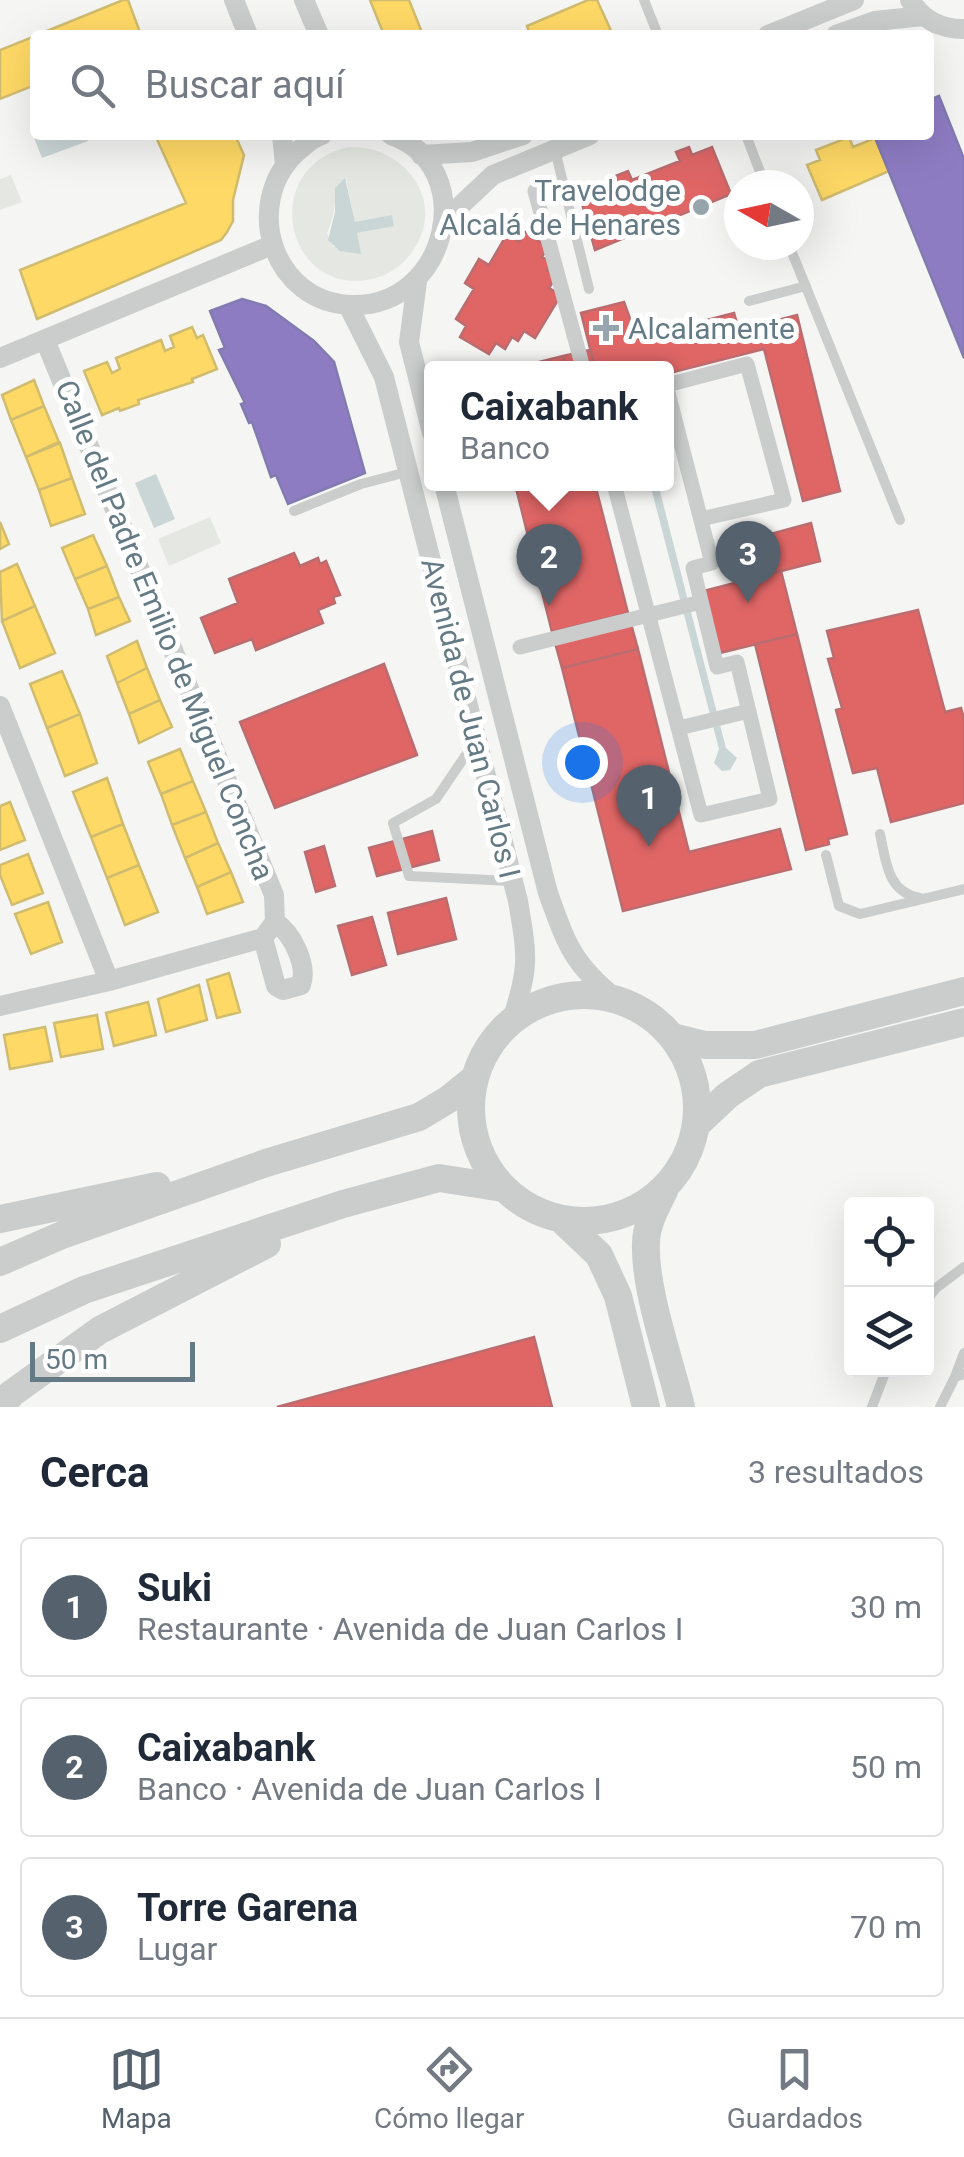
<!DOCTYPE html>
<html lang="es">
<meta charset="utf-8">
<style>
body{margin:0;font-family:Roboto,sans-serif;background:#f2f2f3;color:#1f2937}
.controls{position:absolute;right:30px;bottom:30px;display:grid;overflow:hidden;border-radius:10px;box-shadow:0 10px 40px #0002}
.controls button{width:90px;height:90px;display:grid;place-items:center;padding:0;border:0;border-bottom:2px solid #e0e1e3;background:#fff;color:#1f2937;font:50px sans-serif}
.compass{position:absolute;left:724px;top:170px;width:90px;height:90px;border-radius:50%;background:#fff;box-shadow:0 10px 40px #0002;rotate:279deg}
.scale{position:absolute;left:30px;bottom:25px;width:165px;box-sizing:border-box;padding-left:10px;border:5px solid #647a85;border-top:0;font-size:28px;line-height:35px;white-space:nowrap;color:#647a85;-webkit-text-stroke:8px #fff;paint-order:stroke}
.you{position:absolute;left:582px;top:762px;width:35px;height:35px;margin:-25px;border:8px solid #fff;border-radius:50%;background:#1a73e8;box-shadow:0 0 0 15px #1a73e833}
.badge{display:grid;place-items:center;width:65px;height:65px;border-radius:50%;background:#55616c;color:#fff;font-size:32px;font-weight:700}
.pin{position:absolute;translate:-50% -82px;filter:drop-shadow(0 2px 5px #0008)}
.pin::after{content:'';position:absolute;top:52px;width:35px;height:30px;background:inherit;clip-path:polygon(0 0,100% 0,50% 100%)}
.popup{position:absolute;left:424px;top:361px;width:250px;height:130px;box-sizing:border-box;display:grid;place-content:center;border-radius:10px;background:#fff;filter:drop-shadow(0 2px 8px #0005);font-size:32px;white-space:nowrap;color:#747a83}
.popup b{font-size:38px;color:#1f2937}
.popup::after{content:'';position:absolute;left:50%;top:100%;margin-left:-20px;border:20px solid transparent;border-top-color:#fff}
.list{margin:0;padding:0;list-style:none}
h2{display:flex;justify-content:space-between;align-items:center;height:130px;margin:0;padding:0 40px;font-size:42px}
h2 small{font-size:32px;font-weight:400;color:#747a83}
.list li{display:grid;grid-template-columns:65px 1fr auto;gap:30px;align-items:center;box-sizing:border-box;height:140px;margin:0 20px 20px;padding:0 20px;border:2px solid #e0e1e3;border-radius:10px}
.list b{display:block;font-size:38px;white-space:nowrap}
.list p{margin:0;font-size:32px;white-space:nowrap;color:#747a83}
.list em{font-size:32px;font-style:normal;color:#747a83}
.icon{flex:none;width:55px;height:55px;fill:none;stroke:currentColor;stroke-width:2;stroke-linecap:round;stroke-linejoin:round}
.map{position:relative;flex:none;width:964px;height:1407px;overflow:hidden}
.search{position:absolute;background:#fff;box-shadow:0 10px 40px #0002;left:30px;right:30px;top:30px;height:110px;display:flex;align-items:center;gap:25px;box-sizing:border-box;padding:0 35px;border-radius:10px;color:#747a83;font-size:38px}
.sheet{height:610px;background:#fff}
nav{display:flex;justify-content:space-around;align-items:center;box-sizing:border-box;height:140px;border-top:2px solid #e0e1e3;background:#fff;font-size:28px;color:#747a83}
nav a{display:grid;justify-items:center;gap:5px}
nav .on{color:#55616c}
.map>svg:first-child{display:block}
.green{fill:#e5e8e2;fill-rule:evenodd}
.water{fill:#cad5d6}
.homes{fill:#ffd966;stroke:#d0bc6f;stroke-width:2.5}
.shops{fill:#e06666;stroke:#bb6c6f;stroke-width:2.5}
.offices{fill:#8e7cc3;stroke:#817bb0;stroke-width:2.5}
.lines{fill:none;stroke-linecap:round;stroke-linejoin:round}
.service{stroke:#cbcdcd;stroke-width:10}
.pedestrian{stroke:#cbcdcd;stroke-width:15}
.minor{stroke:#cbcdcd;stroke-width:20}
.tertiary{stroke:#cbcdcd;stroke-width:28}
.poi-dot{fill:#97a5ac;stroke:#fff;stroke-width:4}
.labels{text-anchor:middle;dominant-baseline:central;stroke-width:10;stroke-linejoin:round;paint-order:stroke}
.poi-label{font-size:30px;fill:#647a85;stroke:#fff;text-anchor:end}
.street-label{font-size:30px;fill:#647a85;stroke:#fff}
</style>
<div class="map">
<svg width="964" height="1407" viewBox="0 0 964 1407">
<rect width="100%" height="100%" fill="#f5f5f4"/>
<path class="green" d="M348 147C402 144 447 199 414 249 404 265 389 275 372 279 286 298 257 168 348 147ZM346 179 355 223 392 216 394 225 357 233 333 247 327 233C337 212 332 198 346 179Z
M11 175 22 202 0 210V179Z
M210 517 221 543 169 566 158 539Z"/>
<path class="water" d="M35 129V135H86L88 141 42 158 31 130Z
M345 178 355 222 392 215 394 226 357 233 361 254 340 251 328 240 335 212V188Z
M156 474 175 519 154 528 135 483Z
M650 484H658L726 748 737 758 730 770 722 771 714 763 719 749Z"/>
<path class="homes" d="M123 0H128L141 35H37Z
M370 0H409L423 35H384Z
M588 0H597L613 35H530L527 26Z
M35 36V85L0 99V50Z
M155 135H235L244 155 233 200V221L227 232 221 240 37 319 20 270 186 203Z
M849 137 853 147 875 138 889 171 822 200 807 165 820 160 816 150Z
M192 327 197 338 203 335 217 369 192 379 193 382 138 400 139 404 120 411 119 408 102 415 84 371 107 362 112 373 120 369 116 358 161 340 165 351 174 347 170 336Z
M34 380 44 406 11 420 2 395Z
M44 406 59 442 26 457 11 420Z
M60 443 72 478 39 490 26 457Z
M72 478 85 514 51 526 39 490Z
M0 522 9 544 0 549Z
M93 535 107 566 75 579 62 548Z
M17 564 35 606 2 621 0 572Z
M107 566 119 597 88 609 75 579Z
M119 597 130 621 96 635 88 609Z
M35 606 55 653 20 668 2 621Z
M137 641 147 668 117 683 107 656Z
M147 668 160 700 129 714 117 683Z
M62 671 80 714 47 728 30 684Z
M160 700 172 727 139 743 129 714Z
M80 714 97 763 65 776 47 728Z
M180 749 193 781 161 794 148 762Z
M107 778 123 824 91 837 73 792Z
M193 781 206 812 172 825 161 794Z
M10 802 25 840 0 850V806Z
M206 812 218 843 185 858 172 825Z
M123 824 139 865 107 878 91 837Z
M218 843 231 872 197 887 185 858Z
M28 854 43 893 12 905 0 875V865Z
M139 865 158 912 125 925 107 878Z
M231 872 243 902 207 914 197 887Z
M48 902 62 942 31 954 15 914Z
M229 973 240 1012 217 1018 207 980Z
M199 985 207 1020 166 1032 158 999Z
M148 1002 156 1035 114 1046 106 1013Z
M97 1015 103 1049 61 1057 54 1023Z
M45 1027 52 1061 10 1069 4 1035Z"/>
<path class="shops" d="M689 147 692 155 712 147 731 194 595 250 581 200 612 188 608 179 628 171 632 180 680 161 676 152Z
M525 232 548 247 542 257 552 262 547 270 557 276 549 288 561 295 535 338 524 331 518 341 512 337 505 349 496 343 489 354 460 337 466 326 456 319 474 289 465 283 479 259 489 265 507 234 519 242Z
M624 302 637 338 734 313 739 330 797 315 840 491 803 501 764 349 666 374V368H595L581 313Z
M590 350 595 368H566L563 356Z
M563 356 566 368H515Z
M515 484H595L628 613 552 632Z
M811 523 820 561 739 582 730 545Z
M294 553 300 566 318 558 320 564 326 561 340 595 333 597 335 603 318 610 323 623 256 650 252 639 215 653 201 618 238 603 229 579Z
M781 571 797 634 720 653 704 591Z
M918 610 945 712 961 708 964 719V803L891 822 877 768 853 773 836 710 842 708 828 659 834 658 827 631Z
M628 613 638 649 562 668 552 632Z
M797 634 847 834 828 839 829 844 806 850 755 644Z
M638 649 689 852 780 829 791 869 623 911 562 668Z
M384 664 417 755 275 808 240 722Z
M432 831 439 860 377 876 369 848Z
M324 846 335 886 316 892 305 852Z
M446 898 456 939 398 954 388 913Z
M372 917 386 965 352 975 338 926Z
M534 1337 552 1407H277Z"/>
<path class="offices" d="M939 96 964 159V358L874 135H929V100Z
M242 299 266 306 314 341 334 362 365 473 288 504 276 475 271 477 252 422 249 423 241 404 245 403 219 350 225 348 210 311Z"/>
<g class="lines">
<path class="service" d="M644 0 658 35
M746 135 765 185
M555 150 589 289
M789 245 900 520
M749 301 806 286
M294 511 361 484 407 472
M474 743 436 799 393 823 409 876 512 881
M880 834C886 861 887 892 920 898
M826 855 839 906 860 914 964 889
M926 1301 936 1288 964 1267
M955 1377 964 1353
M872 1407 886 1370
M940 1407 955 1377 964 1374"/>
<path class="pedestrian" d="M535 191 583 368
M667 385 747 364 784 500 701 519
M614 484 701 815 770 799 737 662 717 667 693 568 712 563 666 385
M520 647 701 602
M679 728 749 711"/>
<path class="minor" d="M234 0 248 35
M304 0 319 35
M910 0C923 20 940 29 964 29
M768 35 854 0
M836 35 875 21 923 16
M282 135 285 165
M322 135C312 138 305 145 297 152 241 204 273 303 352 305 449 307 480 166 391 135
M421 155 472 152 523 135
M444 221 493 175 590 135
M417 282 409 342 432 433
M348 305 384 377 518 901C527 955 530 966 512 1020
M0 358 272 245
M444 484 548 893C567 945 572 963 616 999
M0 706 109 981
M263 938 276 986 283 990 301 985C308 965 292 933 275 922
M0 1006 109 981 263 938 275 922 274 895 45 340"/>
<path class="tertiary" d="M471 1108a113 113 0 1 1 226 0a113 113 0 1 1-226 0Z
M673 1037 705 1045H755L964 991
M696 1125 728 1095 759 1074 964 1022
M664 1191C656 1207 646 1225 646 1243 644 1289 670 1361 681 1407
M0 1219 157 1186
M561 1219 599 1255 618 1296 646 1407
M0 1262 62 1235 266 1163 419 1117 449 1099 475 1078
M0 1329 84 1290 343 1204 439 1178 503 1188
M1 1407 11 1394 100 1330 267 1244"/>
</g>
<g class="poi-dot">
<circle cx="701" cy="207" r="10"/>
<path d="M601 313h10v10h10v10h-10v10h-10v-10h-10v-10h10z"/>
</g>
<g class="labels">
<g class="poi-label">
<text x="681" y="190">Travelodge<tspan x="681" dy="34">Alcalá de Henares</tspan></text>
<text x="628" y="328" text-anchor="start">Alcalamente</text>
</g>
<g class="street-label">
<text transform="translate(165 630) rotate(68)">Calle del Padre Emilio de Miguel Concha</text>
<text transform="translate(471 718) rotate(76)">Avenida de Juan Carlos I</text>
</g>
</g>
</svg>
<div class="controls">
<button><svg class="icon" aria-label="locate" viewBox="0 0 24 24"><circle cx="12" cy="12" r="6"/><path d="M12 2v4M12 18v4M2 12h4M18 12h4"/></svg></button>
<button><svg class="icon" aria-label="layers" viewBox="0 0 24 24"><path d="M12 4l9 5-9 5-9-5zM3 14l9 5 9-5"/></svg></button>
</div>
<svg class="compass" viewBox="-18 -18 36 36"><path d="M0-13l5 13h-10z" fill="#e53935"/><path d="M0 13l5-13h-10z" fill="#747a83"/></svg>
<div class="scale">50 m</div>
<div class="you"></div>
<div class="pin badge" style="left:649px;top:847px">1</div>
<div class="pin badge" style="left:549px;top:606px">2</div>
<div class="popup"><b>Caixabank</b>Banco</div>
<div class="pin badge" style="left:748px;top:603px">3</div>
<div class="search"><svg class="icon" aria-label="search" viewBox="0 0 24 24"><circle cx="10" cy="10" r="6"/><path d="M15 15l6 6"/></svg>Buscar aquí</div>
</div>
<section class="sheet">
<h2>Cerca<small>3 resultados</small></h2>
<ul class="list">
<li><span class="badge">1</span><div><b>Suki</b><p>Restaurante · Avenida de Juan Carlos I</p></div><em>30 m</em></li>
<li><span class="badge">2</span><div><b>Caixabank</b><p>Banco · Avenida de Juan Carlos I</p></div><em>50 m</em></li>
<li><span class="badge">3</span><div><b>Torre Garena</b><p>Lugar</p></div><em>70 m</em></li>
</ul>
</section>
<nav>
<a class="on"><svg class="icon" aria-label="map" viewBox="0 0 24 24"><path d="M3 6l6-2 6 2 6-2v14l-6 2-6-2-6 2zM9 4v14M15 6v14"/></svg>Mapa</a>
<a><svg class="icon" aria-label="directions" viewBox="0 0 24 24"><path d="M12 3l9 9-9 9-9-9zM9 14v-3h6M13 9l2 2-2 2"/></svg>Cómo llegar</a>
<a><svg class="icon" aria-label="saved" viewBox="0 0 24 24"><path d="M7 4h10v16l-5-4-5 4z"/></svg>Guardados</a>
</nav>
